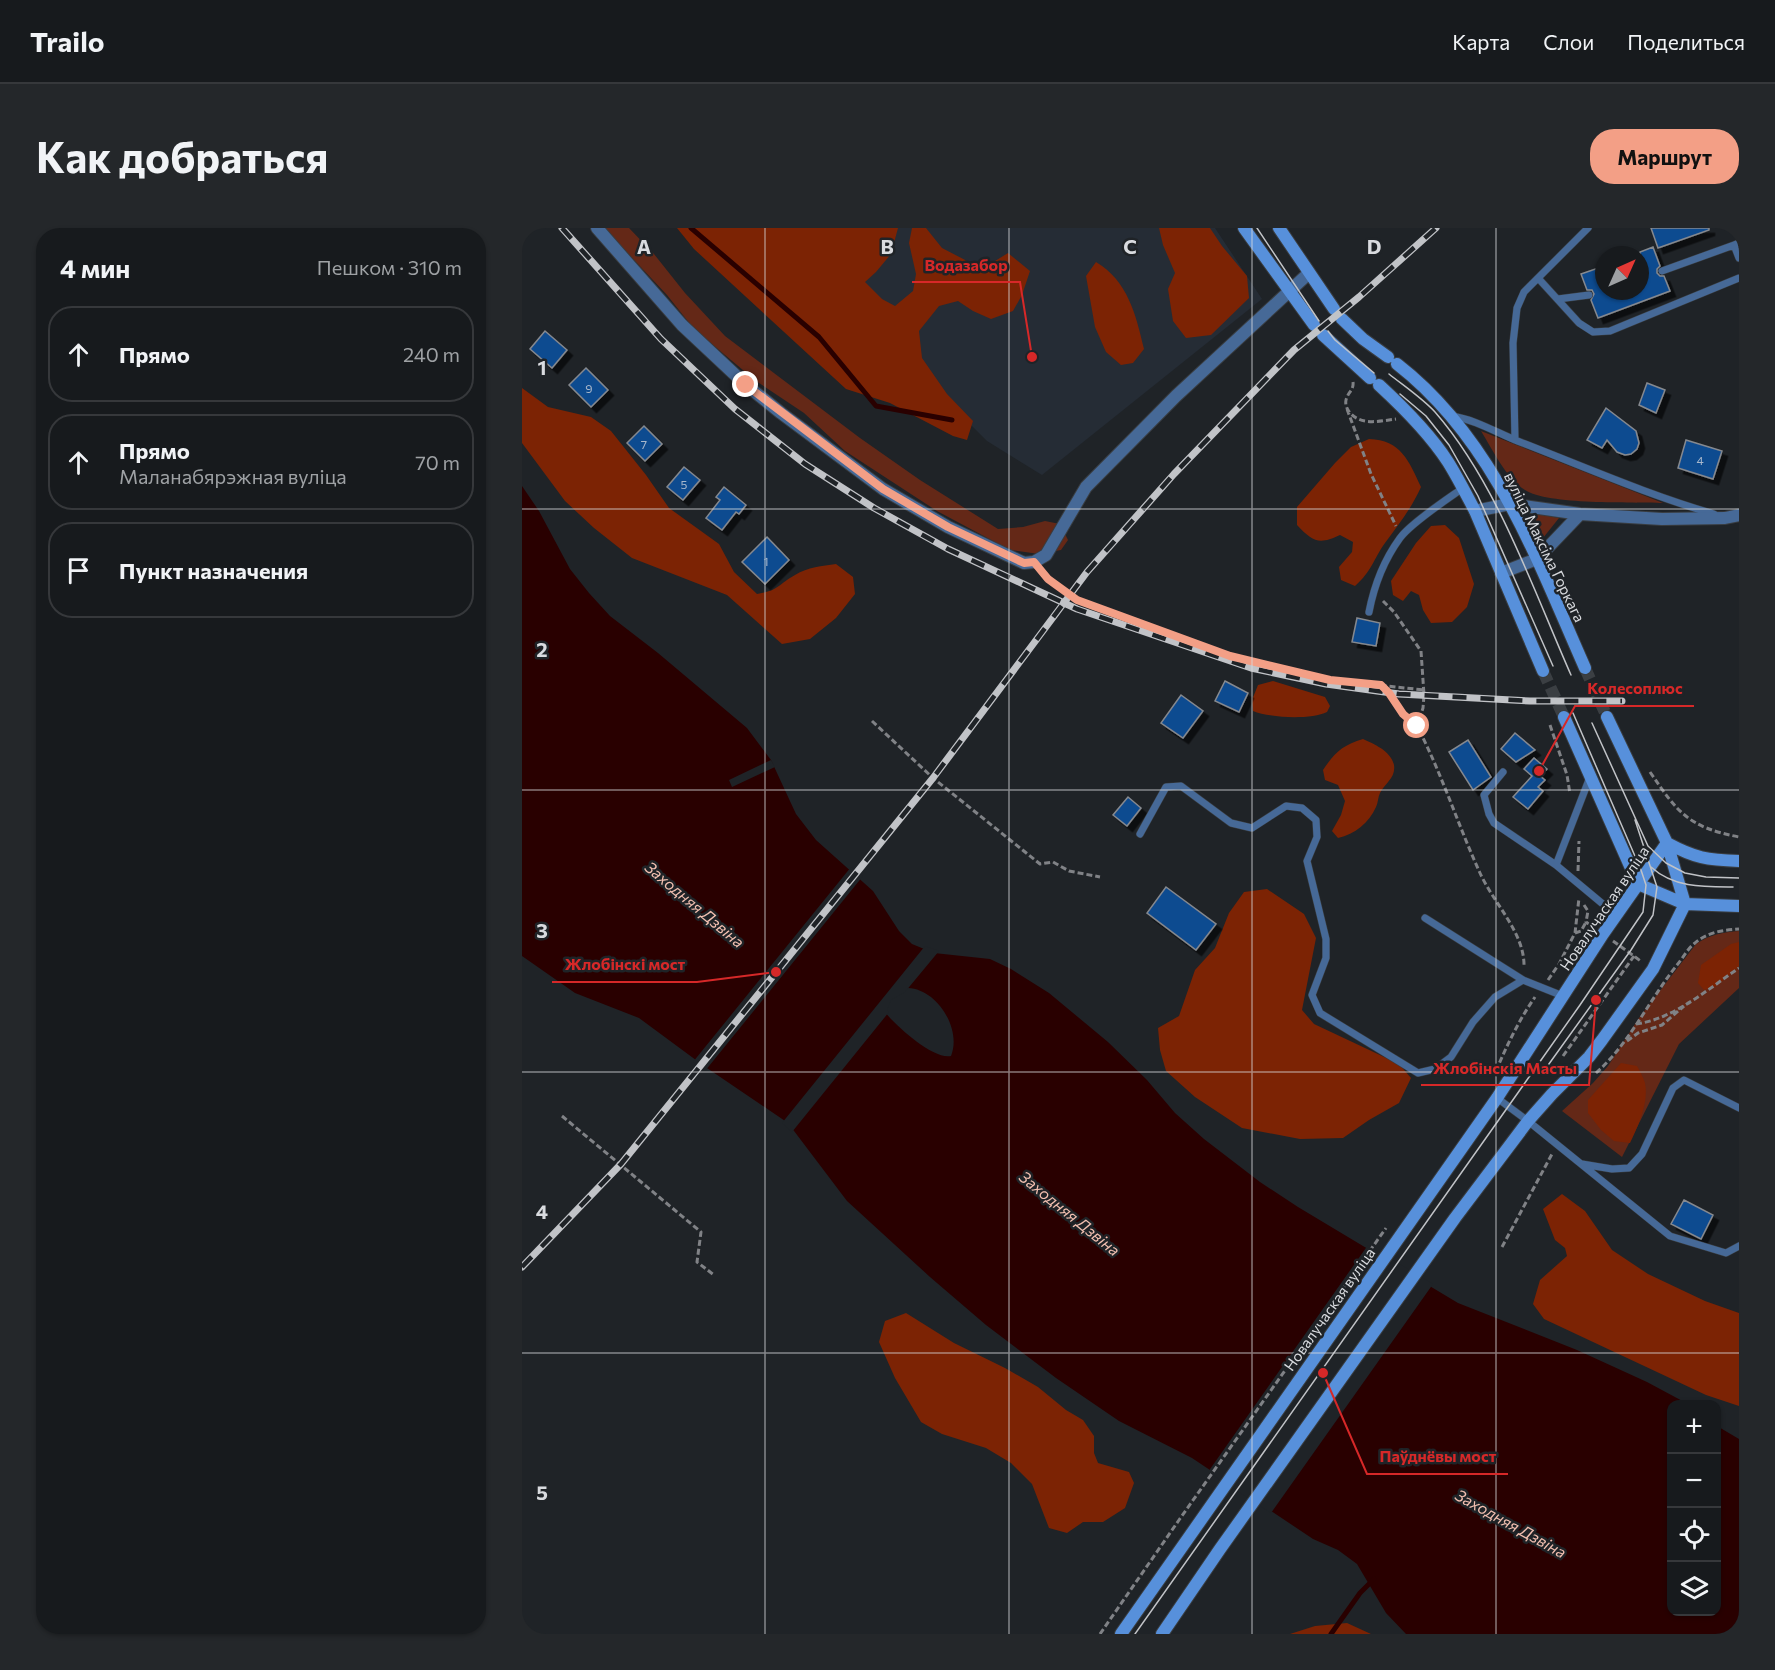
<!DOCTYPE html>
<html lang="ru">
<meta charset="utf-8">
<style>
body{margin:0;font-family:Commissioner,sans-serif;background:#24272a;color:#f1f3f6}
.controls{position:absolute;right:18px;bottom:18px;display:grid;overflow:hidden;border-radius:12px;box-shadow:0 2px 4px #0004}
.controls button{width:54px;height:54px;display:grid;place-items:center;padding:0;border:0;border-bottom:2px solid #36383b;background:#171a1d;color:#f1f3f6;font:30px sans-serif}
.compass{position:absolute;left:1073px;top:18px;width:54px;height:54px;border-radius:50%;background:#171a1d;box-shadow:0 2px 4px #0004;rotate:45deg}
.stop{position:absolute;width:18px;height:18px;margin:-14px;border:4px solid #f39f86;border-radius:50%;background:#fff}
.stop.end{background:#f39f86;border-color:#fff;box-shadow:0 2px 6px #0008}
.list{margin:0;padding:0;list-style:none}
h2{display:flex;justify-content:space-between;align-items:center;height:78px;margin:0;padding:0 24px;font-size:26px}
h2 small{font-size:20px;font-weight:400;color:#9ea1a4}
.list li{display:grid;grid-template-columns:39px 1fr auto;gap:18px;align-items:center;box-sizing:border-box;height:96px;margin:0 12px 12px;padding:0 12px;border:2px solid #36383b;border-radius:24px}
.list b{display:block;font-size:22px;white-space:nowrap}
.list p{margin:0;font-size:20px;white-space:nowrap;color:#9ea1a4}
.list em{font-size:20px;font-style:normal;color:#9ea1a4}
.icon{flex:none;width:33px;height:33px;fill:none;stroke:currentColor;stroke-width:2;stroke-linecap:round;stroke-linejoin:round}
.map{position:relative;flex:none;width:1217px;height:1406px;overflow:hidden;border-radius:24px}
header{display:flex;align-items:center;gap:36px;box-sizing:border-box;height:84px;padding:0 30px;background:#171a1d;border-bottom:2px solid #36383b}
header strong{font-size:28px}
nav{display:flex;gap:33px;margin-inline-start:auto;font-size:21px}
.intro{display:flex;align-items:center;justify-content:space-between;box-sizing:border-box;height:144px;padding:0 36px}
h1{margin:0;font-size:42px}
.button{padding:15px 27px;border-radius:24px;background:#f39f86;color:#111;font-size:21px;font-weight:700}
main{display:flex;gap:36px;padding:0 36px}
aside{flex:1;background:#171a1d;border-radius:24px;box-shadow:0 2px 4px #0004}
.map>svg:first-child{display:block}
.built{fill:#252c35}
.green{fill:#642817}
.forest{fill:#7c2304}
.water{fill:#290000;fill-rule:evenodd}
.pier{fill:#1f2327}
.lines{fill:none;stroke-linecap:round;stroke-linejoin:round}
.stream{stroke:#290000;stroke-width:5}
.building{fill:#114b90;stroke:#85898f;stroke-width:1.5;filter:url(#shadow)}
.secondary-tunnel{stroke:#3b3f43;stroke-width:12;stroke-dasharray:12 6;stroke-linecap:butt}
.service-casing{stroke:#393d41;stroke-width:8}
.minor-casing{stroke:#393d41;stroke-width:14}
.secondary-casing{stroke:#393d41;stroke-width:14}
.path{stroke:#808286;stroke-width:3;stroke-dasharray:6 3;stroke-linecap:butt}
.service{stroke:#466997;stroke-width:7}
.minor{stroke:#466997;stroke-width:12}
.secondary{stroke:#5790db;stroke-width:12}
.tram{stroke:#c1c3c7;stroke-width:1.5}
.rail-casing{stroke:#c1c3c7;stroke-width:7}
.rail{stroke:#1f2327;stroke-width:4.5;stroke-dasharray:14;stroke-linecap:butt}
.route{stroke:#f39f86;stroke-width:8}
.grid{fill:none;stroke:#d9dbdf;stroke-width:1.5;stroke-opacity:0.55}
.labels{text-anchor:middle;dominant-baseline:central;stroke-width:5;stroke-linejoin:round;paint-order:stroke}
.number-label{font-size:12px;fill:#a7b7cb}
.street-label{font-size:15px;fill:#d9dbdf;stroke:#1f2327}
.water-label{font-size:16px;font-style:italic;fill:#f3c0b1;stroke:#1f2327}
.grid-label{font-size:20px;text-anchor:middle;font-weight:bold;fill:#d9dbdf;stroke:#1f2327;stroke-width:5;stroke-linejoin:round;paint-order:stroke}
.leader{fill:none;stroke:#d62828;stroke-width:2}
.callout-dot{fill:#d62828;stroke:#1f2327;stroke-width:2}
.callout-label{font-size:16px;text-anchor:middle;font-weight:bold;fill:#d62828;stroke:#1f2327;stroke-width:5;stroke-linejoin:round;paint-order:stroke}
</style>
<header>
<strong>Trailo</strong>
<nav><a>Карта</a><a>Слои</a><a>Поделиться</a></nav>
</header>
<div class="intro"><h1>Как добраться</h1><a class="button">Маршрут</a></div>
<main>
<aside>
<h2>4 мин<small>Пешком · 310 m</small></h2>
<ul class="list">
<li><svg class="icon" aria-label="ahead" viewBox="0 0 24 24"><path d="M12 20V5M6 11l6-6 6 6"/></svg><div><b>Прямо</b></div><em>240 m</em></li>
<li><svg class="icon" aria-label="ahead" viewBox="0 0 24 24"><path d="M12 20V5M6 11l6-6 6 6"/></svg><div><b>Прямо</b><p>Маланабярэжная вуліца</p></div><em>70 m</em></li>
<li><svg class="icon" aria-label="arrive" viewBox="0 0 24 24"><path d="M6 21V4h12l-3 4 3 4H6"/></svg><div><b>Пункт назначения</b></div></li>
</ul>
</aside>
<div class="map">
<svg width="1217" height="1406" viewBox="0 0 1217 1406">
<defs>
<filter id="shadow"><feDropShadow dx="5.5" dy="5.5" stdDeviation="0" flood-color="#0009"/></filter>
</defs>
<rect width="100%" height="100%" fill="#1f2327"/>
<path class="built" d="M197 0H693L740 71 520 247 465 213 423 171Z"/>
<path class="green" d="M82 0H107L132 26 163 65 203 108 338 210 398 252 476 301 501 299 523 293 538 296 546 312 539 322 517 326 488 322 415 283 323 223 282 185 234 153 172 101 145 67Z
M959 203 1141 275C1111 274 1025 277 1003 262 983 249 971 222 959 203Z
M1011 285 1037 290 1021 310Z
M1217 703V760L1157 816 1100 929 1040 883 1071 855 1086 838 1117 790 1174 716C1187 707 1201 704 1217 703Z"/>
<path class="forest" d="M155 0H376L369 26 354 44 343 54 360 71 373 78 391 63 394 46 387 15 390 0H404L420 20 447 34 465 38 486 25 508 43 500 67 491 83 469 91 451 83 436 73 417 78 397 103 400 130 425 166 451 193 445 212 431 208 368 175 324 161 172 21Z
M637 0H688L700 18 725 48 727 70 689 107 664 110 651 93 646 61 653 45 641 17Z
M574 34C606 53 614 87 622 121L611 135 599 137 584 124 573 99 564 48Z
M0 160 26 179 69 189 89 203 124 247 147 280 197 316 212 344 235 366C258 362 255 357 273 347 286 339 300 338 314 336L331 349 333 366 314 390 288 411 260 416 205 367 110 330 72 300 43 273 0 215Z
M847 211C879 212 887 233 899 259 889 281 877 296 863 315 851 332 850 343 833 358L819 352 817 339 830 324 831 314 818 307C797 317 791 314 775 297V279L813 235 829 219Z
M923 297 937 310 952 356 945 379 930 394 909 395 901 382 897 367 889 363 881 373 871 367 869 353 894 315 909 298Z
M751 453 803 469 808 478 805 484C789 492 748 490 731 483L730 472 736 457Z
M841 511C852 516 869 523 872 537 874 550 863 555 858 565 856 569 856 575 854 579 847 595 833 606 816 610L810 603 819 587 823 573 816 557 803 552 801 542C813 524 821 517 841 511Z
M745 661 782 686 794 710 780 782 792 796 877 836 889 850 877 875 847 892 821 910 778 911 720 900 673 869 644 843 638 822 636 800 657 788 673 742 693 720 707 685 722 664Z
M1217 714V738L1195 758 1182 762 1176 755 1179 737 1209 716Z
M1099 835 1115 838C1118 843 1121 849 1123 855 1127 875 1116 898 1108 915L1092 913 1079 902 1066 885V872Z
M1040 966 1063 983 1090 1022 1126 1046 1183 1073 1217 1085V1178L1184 1167 1022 1091 1011 1076 1018 1052 1045 1028 1043 1020 1033 1012 1021 981Z
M384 1085 432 1115 483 1140 516 1159 544 1182 561 1192 572 1208V1225L576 1235 607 1244 612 1255 603 1280 581 1294H561L545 1305 527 1300 510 1256 489 1235 464 1220 420 1206 399 1194 373 1150 357 1114 363 1093Z
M825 1395 849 1406H768L793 1398Z"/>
<path class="water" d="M0 258 17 283 48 341 67 365 88 388 136 425 225 500 249 532 274 586 294 612 351 663 377 703 390 716 412 725 468 731 489 741 527 765 586 814 625 852 653 885 682 911 738 954 776 979 936 1075 1055 1122 1125 1154 1166 1176H1150V1384H1194L1195 1198 1217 1211V1406H884L864 1385 835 1336 816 1322 791 1311 670 1230 597 1193 534 1150 464 1097 408 1049 325 973 266 895 182 838 117 790 53 765 0 728ZM386 760C415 761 440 801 429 828 411 832 373 797 362 783L367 770Z"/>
<path class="pier" d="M249 532 253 539 210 559 207 552Z
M329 639 341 648 183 843 171 834Z
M403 718 417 723 383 764 369 772 365 782 367 784 270 904 260 895Z
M846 1017 911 1056 749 1285 686 1244Z"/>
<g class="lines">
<path class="stream" d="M169 0 297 109 354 178 430 192
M809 1406 838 1365 852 1351"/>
</g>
<path class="building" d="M1129 0H1187V2L1136 20Z
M1131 19 1138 38 1135 41V45L1138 48H1142L1148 63 1076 90 1069 72 1072 66 1070 62H1065L1059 46 1082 38V63H1118V24Z
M23 103 45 122 30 140 8 121Z
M64 140 86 162 69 179 47 157Z
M1125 155 1143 162 1134 185 1117 177Z
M1084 180 1114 203 1117 215 1115 221 1109 226 1103 227 1095 224 1085 212 1080 220 1065 212Z
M122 198 140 216 123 233 105 215Z
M1164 212 1200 223 1191 251 1156 240Z
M162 239 178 252 161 272 145 259Z
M202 259 224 277 217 286 214 284 200 302 184 290 198 272 194 269Z
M245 309 267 332 243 356 220 334Z
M835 390 858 395 854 418 830 414Z
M703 453 726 465 717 484 693 473Z
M659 467 681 483 661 510 639 495Z
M993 505 1013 522 994 534 979 521Z
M946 512 969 549 951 562 927 524Z
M1012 530 1025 541 1018 548 1023 552 1016 559 1021 563 1006 581 991 569 1010 548 1002 541Z
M606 569 619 580 605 598 591 587Z
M644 659 694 696 674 722 625 685Z
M1162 972 1191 987 1179 1011 1149 996Z"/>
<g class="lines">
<path class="secondary-tunnel" d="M1063 440 1085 489
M1021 443 1042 489"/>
<defs>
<path id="service" d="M1217 15 1212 17 1217 30
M1140 43 1212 17
M1016 50 1057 95 1071 104 1088 103 1217 50
M1036 71 1067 67
M930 188C955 192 975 205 998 214 1063 239 1126 267 1192 286
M993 212 991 115 995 80 1002 64 1066 0
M847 384C852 358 862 332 878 310 889 295 924 272 941 260
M981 544 962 567 967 586 972 595 1034 637 1094 687
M618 606 644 559 659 558 709 595 730 600 764 578 780 580 794 592 795 609 785 633 804 711V730L790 767 798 785 896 845 913 841 929 829 951 794 973 769 1001 752
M1034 637 1068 549
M903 690 1001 752 1041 768
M975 870 1006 893 1148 1008 1204 1025 1217 1018
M1060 936 1090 941 1107 940 1120 926 1151 860 1162 852 1217 880"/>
<path id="minor" d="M75 0 160 97 224 157 259 185 361 261 426 299 502 335 512 334 524 327 564 259 654 168 787 45
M953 283 988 276 1058 286 1140 291 1203 290 1217 287
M979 345 1015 331 1058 286"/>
<path id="secondary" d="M722 0 792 97
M757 0 812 81
M820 91 841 111 866 129
M801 107 848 150
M875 136C973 212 1015 332 1063 440
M857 157C882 180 908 206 926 234 936 250 944 266 953 283L1021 443
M1042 489 1116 656 1163 676 1217 678
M1145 615C1173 630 1185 632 1217 633
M599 1406 975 870 1081 706 1145 615
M640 1406 698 1321 933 990 1006 893 1030 866 1067 829 1080 812 1131 741 1163 676 1145 615 1085 489"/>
</defs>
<use href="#service" class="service-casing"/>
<use href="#minor" class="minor-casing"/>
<use href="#secondary" class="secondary-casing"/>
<path class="path" d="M831 154C832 162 826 164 824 172 823 177 825 181 828 185 840 198 858 193 874 191
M825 181 849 246 874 298
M521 345 555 372 708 428 809 452 902 462
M861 373 872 384 899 423 902 467 901 480 895 498C920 546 936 597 958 645 972 676 1003 705 1002 739
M860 458 867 465 881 486 895 498
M350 493 411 550 518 636 531 634 547 643 578 649
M1028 497 1045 547 1048 566
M1128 544C1156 585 1166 599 1217 609
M1056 643 1057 613
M1062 677 1066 683 1064 694 1071 699
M1053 705 1059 703 1064 694
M1091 713 1120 734
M1026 752 1037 736 1053 705 1057 670
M1114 796C1152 791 1186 761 1217 740
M1105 813 1116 805 1140 797 1162 778
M1041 828 1112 728
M974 843C985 817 997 792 1013 769
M1074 845C1108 815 1127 772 1155 737 1161 730 1166 720 1173 715 1185 704 1202 702 1217 701
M40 888 179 1004 175 1034 192 1047
M980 1019 1030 926
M578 1406 657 1292 864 1000"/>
<use href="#service" class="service"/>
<use href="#minor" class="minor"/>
<use href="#secondary" class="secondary"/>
<path class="tram" d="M735 0 797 93
M806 103 813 112 852 145
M867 146C882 158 900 170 913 184 975 255 1011 361 1049 447
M878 166 904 188 927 217 956 268 1031 438
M1070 495 1126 618 1144 635 1163 645 1184 649 1217 650
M1129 639C1152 660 1182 659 1211 659
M1019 847 1109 722 1131 687 1135 659 1113 592
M613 1406 1058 777 1121 684 1124 657 1119 642 1051 485"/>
<defs>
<path id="rail" d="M40 0 139 111 213 181 283 236 352 280 426 321 555 381 729 440 804 456 877 466 1008 473H1100
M0 1039 99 936 411 550 565 344 652 246 772 122 837 69 914 0"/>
</defs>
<use href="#rail" class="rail-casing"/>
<use href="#rail" class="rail"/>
</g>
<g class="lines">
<path class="route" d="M224 157 361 261 426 299 502 335 512 334 526 351 555 372 708 428 808 452 859 457 867 465 881 486 895 498"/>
</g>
<path class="grid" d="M243 0V1406M487 0V1406M730 0V1406M974 0V1406M0 281H1217M0 562H1217M0 844H1217M0 1125H1217"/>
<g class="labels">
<g class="number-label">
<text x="67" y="160">9</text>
<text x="122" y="216">7</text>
<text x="1178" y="232">4</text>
<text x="162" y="256">5</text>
<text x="244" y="333">1</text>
</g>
<g class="street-label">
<text transform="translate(1023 319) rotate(64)">вуліца Максіма Горкага</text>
<text transform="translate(1082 680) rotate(-56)">Новалучаская вуліца</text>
<text transform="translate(807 1081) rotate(-55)">Новалучаская вуліца</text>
</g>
<g class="water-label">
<text transform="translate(173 676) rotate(40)">Заходняя Дзвіна</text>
<text transform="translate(548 985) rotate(39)">Заходняя Дзвіна</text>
<text transform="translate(989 1295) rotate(29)">Заходняя Дзвіна</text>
</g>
</g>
<g class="grid-label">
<text x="122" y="26">A</text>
<text x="365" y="26">B</text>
<text x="608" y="26">C</text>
<text x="852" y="26">D</text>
<text x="20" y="147">1</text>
<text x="20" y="429">2</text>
<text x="20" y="710">3</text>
<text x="20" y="991">4</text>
<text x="20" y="1272">5</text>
</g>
<path class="leader" d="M510 129L498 54H390M1017 543L1053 478H1172M254 744L175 754H30M1074 772L1067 857H899M801 1145L845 1246H986"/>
<g class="callout-dot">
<circle cx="510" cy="129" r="6"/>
<circle cx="1017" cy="543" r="6"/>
<circle cx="254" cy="744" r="6"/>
<circle cx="1074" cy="772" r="6"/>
<circle cx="801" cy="1145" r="6"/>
</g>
<g class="callout-label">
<text x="444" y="43">Водазабор</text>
<text x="1113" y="466">Колесоплюс</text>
<text x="103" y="742">Жлобінскі мост</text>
<text x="983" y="846">Жлобінскія Масты</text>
<text x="916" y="1234">Паўднёвы мост</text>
</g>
</svg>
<div class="controls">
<button>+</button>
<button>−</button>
<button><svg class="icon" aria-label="locate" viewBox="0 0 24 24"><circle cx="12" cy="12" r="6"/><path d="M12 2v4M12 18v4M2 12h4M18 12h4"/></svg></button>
<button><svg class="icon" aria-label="layers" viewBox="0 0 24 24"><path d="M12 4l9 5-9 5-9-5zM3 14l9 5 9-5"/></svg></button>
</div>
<svg class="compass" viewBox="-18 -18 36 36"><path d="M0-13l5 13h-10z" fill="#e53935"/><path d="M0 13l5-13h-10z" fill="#9ea1a4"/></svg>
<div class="stop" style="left:895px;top:498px"></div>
<div class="stop end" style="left:224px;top:157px"></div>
</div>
</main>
